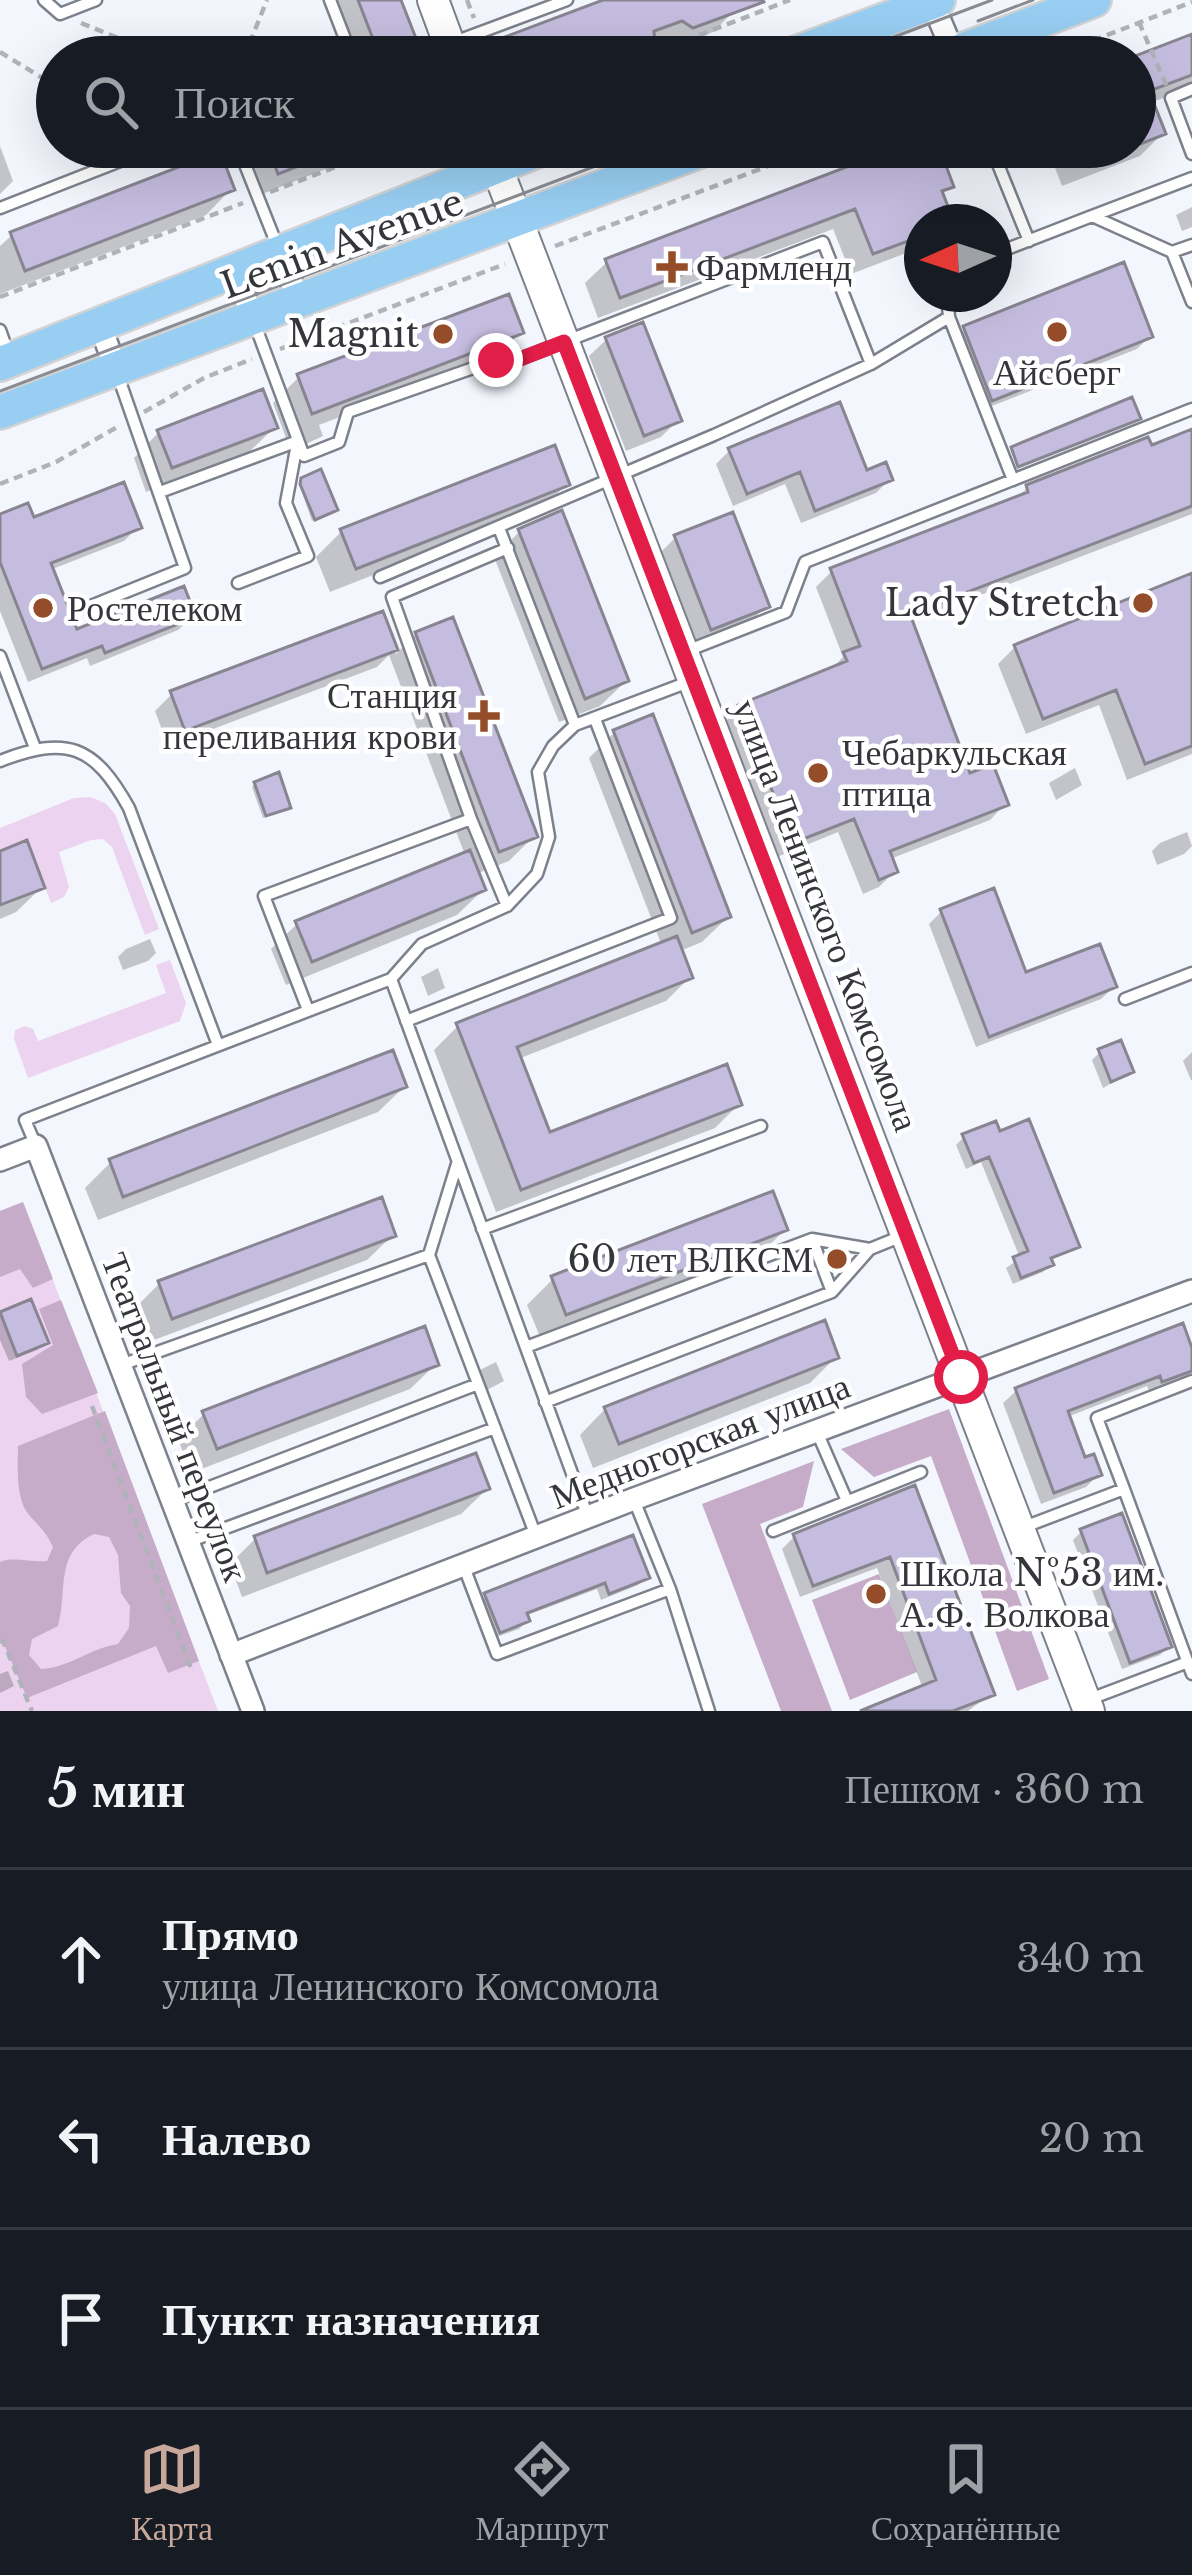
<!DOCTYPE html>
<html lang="ru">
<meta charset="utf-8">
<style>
body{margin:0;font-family:"Libre Baskerville",serif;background:#242831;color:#f1f3f6}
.compass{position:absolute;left:904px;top:204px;width:108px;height:108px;border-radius:50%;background:#171b24;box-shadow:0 12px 48px #0002;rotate:267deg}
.stop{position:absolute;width:36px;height:36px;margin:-27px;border:9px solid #e11d48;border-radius:50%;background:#fff}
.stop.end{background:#e11d48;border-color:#fff;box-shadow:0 3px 12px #0008}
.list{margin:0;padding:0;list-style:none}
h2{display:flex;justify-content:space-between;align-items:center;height:156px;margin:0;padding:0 48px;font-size:51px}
h2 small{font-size:39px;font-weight:400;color:#9ea1a6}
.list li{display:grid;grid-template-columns:78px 1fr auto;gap:36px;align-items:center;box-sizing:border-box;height:180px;padding:0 48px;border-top:3px solid #363941}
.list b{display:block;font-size:45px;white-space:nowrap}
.list p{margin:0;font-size:39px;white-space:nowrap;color:#9ea1a6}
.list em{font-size:39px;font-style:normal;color:#9ea1a6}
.icon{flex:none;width:66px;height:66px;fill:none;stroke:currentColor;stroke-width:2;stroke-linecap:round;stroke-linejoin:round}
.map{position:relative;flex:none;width:1192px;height:1711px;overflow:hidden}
.search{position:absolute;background:#171b24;box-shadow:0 12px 48px #0002;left:36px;right:36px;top:36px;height:132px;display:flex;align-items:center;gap:30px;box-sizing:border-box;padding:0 42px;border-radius:66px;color:#9ea1a6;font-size:45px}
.sheet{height:696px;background:#171b24}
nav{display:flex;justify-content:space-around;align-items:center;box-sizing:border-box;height:168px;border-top:3px solid #363941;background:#171b24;font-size:33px;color:#9ea1a6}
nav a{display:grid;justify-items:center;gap:6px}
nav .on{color:#c7a89a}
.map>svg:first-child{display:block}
.green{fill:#ecd3ef}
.forest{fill:#c6acc8;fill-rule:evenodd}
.shadow{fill:#0003}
.building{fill:#c5bddf;stroke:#888591;stroke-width:3}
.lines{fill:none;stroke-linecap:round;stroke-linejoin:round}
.lane-casing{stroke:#7d818c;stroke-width:15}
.street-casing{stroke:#7d818c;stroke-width:26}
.secondary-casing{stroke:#7d818c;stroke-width:34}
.primary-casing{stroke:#d2d3d4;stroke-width:38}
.path{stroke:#b0b3b9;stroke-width:4.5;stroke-dasharray:9 6;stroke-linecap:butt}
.lane{stroke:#fff;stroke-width:10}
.street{stroke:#fff;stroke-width:21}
.secondary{stroke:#fff;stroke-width:30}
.primary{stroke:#98cef2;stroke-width:33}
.tram{stroke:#8a8c92;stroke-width:3}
.route{stroke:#e11d48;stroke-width:15}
.poi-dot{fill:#944c29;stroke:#fff;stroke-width:4.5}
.labels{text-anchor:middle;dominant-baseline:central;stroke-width:9;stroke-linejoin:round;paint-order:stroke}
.street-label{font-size:36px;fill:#34363b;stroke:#fff}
.poi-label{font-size:36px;fill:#34363b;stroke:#fff;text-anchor:start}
</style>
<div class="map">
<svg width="1192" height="1711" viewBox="0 0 1192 1711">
<rect width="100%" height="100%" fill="#f3f6fd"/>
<path class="green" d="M90 797 105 803 115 814 159 929 145 935 112 847 103 839 91 840 59 852 69 887 64 897 51 903 28 841 0 851V828L74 798Z
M170 960 186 1003 180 1021 28 1078 14 1039 15 1030 25 1026 33 1029 38 1041 166 993 156 965Z
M23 1202 218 1711H0V1211Z"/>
<path class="forest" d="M23 1202 53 1279 33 1288 20 1269 0 1277V1211Z
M61 1300 98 1393 42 1414 26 1397 22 1364 53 1345 39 1309Z
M949 1409 1049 1679 1017 1691 931 1456 874 1477 841 1449Z
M105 1411 199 1661 168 1673 156 1646 27 1698 3 1642H0V1562C14 1556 32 1563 47 1561L53 1547C46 1532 40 1527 29 1515 15 1498 18 1467 18 1446ZM94 1534 109 1537 118 1555 121 1593 130 1606 129 1628 118 1644C90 1648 69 1668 41 1669L29 1655 32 1639 58 1626C68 1591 54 1553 94 1534Z
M814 1461 803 1507 760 1524 832 1711H781L702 1504Z
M879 1574 917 1672 850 1700 812 1600Z"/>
<path class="shadow" d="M323 0H398L413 40 396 57H345Z
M612 0H730L734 11 713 32 671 48 660 41 639 57H488L504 40Z
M1192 36V87L1150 103 1162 134 1140 156 1062 186 1047 147H1135V57Z
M0 146 13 181 0 194Z
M256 147H382L252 198 239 163Z
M907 147H936L951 186 940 196 951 222H922V247L851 274 833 229 598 318 585 283 607 262Z
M231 189 206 215 0 294V246L12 235Z
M1192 207V227L1182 231 1176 215Z
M965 329 1150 336 1137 349 979 411 952 341Z
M520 333 495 358 319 425 323 436 306 444 302 432 286 438 273 403 299 377Z
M607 339 678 420 661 437 626 451 589 356Z
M275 427 249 452 146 492 134 458 159 432Z
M1192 432V514L910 622 969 777 1005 804 990 820 890 859 895 871 879 887 863 894 838 832 777 857 724 723 740 707 829 671 843 657 816 587 832 571 1014 501 1027 488Z
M730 450 865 474 890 479 876 493 801 523 785 484 733 506 716 464Z
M302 481 332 512 312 521 299 484Z
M567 484 541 509 330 592 316 557 342 531Z
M0 517 138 527 124 541 50 570 75 633 193 616 178 630 90 666 87 658 28 682 0 611Z
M520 531 626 681 600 706 559 722 494 557Z
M676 537 766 606 741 632 685 653 650 563Z
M1192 577V754L1127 780 1099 705 1026 734 998 664 1015 647Z
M381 615 396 654 416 634 534 836 509 861 476 874 483 890 457 915 286 985 271 949 297 924 465 855 389 655 377 667 168 746 155 711 172 694Z
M615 732 728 917 702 942 680 951 690 977 666 1001 518 1059 548 1136 739 1104 715 1128 496 1212 434 1050 458 1026 662 946 589 758Z
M1075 768 1082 785 1056 800 1049 783Z
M255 784 285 810 263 818 252 787Z
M1187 832 1192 846 1184 854 1157 865 1152 851 1160 843Z
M0 854 42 887 16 912 0 919Z
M942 911 1024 976 1114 987 1101 999 976 1047 929 924Z
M150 939 156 953 148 961 123 970 118 957 126 949Z
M438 968 445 988 428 996 421 977Z
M1100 1052 1131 1072 1103 1088 1092 1060Z
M1192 1052V1080H1191L1183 1061Z
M404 1087 378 1112 98 1220 85 1188 111 1162Z
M995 1125 1076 1246 1050 1261 1043 1272 1013 1284 1006 1268 1020 1258 981 1162 966 1169 956 1145 964 1137Z
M785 1230 759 1255 541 1339 527 1305 553 1279Z
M393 1235 367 1260 146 1343 134 1309 159 1284Z
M29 1303 45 1342 37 1350 9 1361 0 1340V1315Z
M1192 1356V1378L1150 1393 1147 1386 1067 1417 1083 1461 1099 1474 1086 1487 1041 1504 1003 1403 1016 1391Z
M836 1357 810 1383 593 1468 580 1435 605 1409Z
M496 1362 504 1381 487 1390 480 1370Z
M436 1364 410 1389 191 1473 178 1439 204 1414Z
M487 1489 461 1514 242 1597 230 1564 255 1539Z
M914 1489 991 1694 968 1711H872L923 1689 877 1568 800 1597 782 1549 795 1536Z
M1081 1532 1168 1647 1160 1655 1122 1669 1073 1540Z
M646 1577 638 1585 601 1600 597 1589 525 1616 527 1621 519 1629 491 1639 478 1604 486 1596Z
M8 1671 14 1686 0 1693V1674Z"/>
<path class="building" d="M358 0H401L417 41 380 57Z
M603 0H763L764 2 693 28 682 21 654 31 655 46 624 57H510L502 38Z
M1192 34V75L1149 91 1166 134 1135 146V56Z
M268 147H344L345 148 278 174Z
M899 147H939L954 187 942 191 954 222H922V236L873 254 855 209 620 298 605 259Z
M220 151 235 190 25 271 10 232Z
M1124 262 1153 337 992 401 963 326Z
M509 294 524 333 312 414 297 374Z
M643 322 682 421 644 436 605 337Z
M263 389 278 428 172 468 157 430Z
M1132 397 1141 419 1018 467 1011 447Z
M840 402 867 470 886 462 893 480 815 511 800 472 747 494 728 448Z
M1192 429V506L910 614 970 773 993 764 1009 805 890 851 898 872 879 880 854 819 793 843 738 705 847 661 843 652 860 646 830 568 1028 492 1026 485 1148 437 1152 445Z
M555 445 570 485 356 569 340 529Z
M321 469 338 510 315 520 300 484 301 478Z
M124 482 142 528 51 563 77 629 184 586 196 617 105 653 102 646 42 669 0 562V514L28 503 34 517Z
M562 510 629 681 585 699 518 529Z
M733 512 770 607 711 630 674 535Z
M1192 573V746L1145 764 1116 690 1043 719 1014 645Z
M383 611 398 650 185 731 170 691Z
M453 617 538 837 499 852 415 632Z
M653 714 731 917 692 933 613 730Z
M279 772 291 808 266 816 254 782Z
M27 840 45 888 0 905V851Z
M470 850 486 890 312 962 295 921Z
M994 888 1026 972 1100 944 1117 987 989 1037 940 909Z
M677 936 693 978 517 1047 550 1132 727 1064 742 1105 521 1190 456 1023Z
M1121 1040 1134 1072 1111 1082 1098 1049Z
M393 1050 407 1087 123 1197 109 1159Z
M1029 1119 1080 1247 1051 1258 1054 1265 1021 1278 1013 1257 1028 1251 989 1157 974 1163 962 1134 996 1121 1000 1131Z
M773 1191 788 1230 566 1315 551 1276Z
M382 1197 396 1236 172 1319 158 1281Z
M31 1299 49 1343 17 1356 0 1312Z
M825 1320 839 1358 619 1444 604 1407Z
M1183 1323 1192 1348V1371L1162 1382 1160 1376 1068 1411 1085 1457 1094 1454 1102 1475 1054 1493 1015 1388Z
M425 1326 439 1365 217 1449 202 1411Z
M476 1453 490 1489 267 1573 254 1536Z
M915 1485 995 1695 953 1711H860L936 1680 890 1557 813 1586 793 1534Z
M1122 1513 1172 1647 1130 1663 1080 1529Z
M633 1535 650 1578 609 1594 605 1583 527 1613 530 1621 500 1633 484 1593Z"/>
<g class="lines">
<defs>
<path id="lane" d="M44 0 60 14 96 0
M330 0 352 57
M402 57 430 46 449 44 567 0
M1192 89 1171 98 1192 154
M238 147 279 250
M991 147 1029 241
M0 208 156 147
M1092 216 1192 178
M1172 252 1192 245
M994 254 1092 216 1172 252 1192 302
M949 317 1013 480
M254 322 304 456 339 442 348 412 496 360 507 364 823 242 871 364
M0 330 9 355
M160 492 298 441
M499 528 575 725
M380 577 714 435 871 364 949 317 947 294
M238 583 308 556 286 503 297 444
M86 608 185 568 117 373
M684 652 786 612 805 562 1192 409
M0 656 35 748
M0 761C67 735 94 745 129 808L218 1045
M471 819 507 906
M391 979 588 1517
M1125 999 1192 973
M308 1010 264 896 471 819 392 597 508 548
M406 1021 671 918 595 719
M36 1146 25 1120 391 979 422 944 507 906 537 874 549 837 538 772 553 746 575 725 691 681
M457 1164 429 1255 536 1536
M482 1229 761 1126
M812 1239 832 1292
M526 1347 812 1239 870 1249
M121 1365 429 1255
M545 1402 832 1292 870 1249 902 1236
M817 1432 847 1501
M1124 1489 1097 1418 1192 1381
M634 1500 670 1589 709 1711
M173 1501 478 1384
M1019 1529 1124 1489 1192 1674
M773 1531 921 1472
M188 1542 495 1428
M464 1567 497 1654 670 1589
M1090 1699 1188 1662"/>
<path id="street" d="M932 2 954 54
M280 252 299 302
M235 270 253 319
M100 325 116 369
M0 1160 36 1146 253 1711
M231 1655 634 1499 1192 1291"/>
<path id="secondary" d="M433 0 454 57
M489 147 1089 1711"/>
<path id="primary" d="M786 57 938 0
M945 57 1094 0
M0 364 546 147
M0 412 710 147"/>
</defs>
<use href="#lane" class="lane-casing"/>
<use href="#street" class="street-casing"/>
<use href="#secondary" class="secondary-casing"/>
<use href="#primary" class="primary-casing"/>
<path class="path" d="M467 0 474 18
M1139 22 1167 87
M81 23 123 40 196 57
M0 52 57 87
M244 57 267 0
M643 57 790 0
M1051 57 1192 2
M270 192 388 147
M555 246 819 147
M0 297 243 203
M280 349 505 264
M144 412 204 378 252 359
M0 484 56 462 119 426
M92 1406 192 1671
M0 1642 3 1641 32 1711"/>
<use href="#lane" class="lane"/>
<use href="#street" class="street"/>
<use href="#secondary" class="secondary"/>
<use href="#primary" class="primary"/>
<path class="tram" d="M978 21 1033 0
M841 57 992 0
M0 391 646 147"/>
</g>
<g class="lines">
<path class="route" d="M496 360 507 364 564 342 961 1377"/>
</g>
<g class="poi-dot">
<path d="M666 249h12v12h12v12h-12v12h-12v-12h-12v-12h12z"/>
<circle cx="1057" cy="332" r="12"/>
<circle cx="443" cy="334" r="12"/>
<circle cx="1143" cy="603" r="12"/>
<circle cx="43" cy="608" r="12"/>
<path d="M478 698h12v12h12v12h-12v12h-12v-12h-12v-12h12z"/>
<circle cx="818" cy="773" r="12"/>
<circle cx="837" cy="1259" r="12"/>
<circle cx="876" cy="1594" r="12"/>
</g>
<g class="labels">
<g class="street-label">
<text transform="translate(342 244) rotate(-20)">Lenin Avenue</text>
<text transform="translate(826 915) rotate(69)">улица Ленинского Комсомола</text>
<text transform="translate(175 1417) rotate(69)">Театральный переулок</text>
<text transform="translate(700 1441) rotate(-21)">Медногорская улица</text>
</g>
<g class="poi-label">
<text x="696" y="267">Фармленд</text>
<text x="419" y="334" text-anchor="end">Magnit</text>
<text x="1057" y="372" text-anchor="middle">Айсберг</text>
<text x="1119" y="603" text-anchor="end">Lady Stretch</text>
<text x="67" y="608">Ростелеком</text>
<text x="457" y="695" text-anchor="end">Станция<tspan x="457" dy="41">переливания крови</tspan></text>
<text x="842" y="752">Чебаркульская<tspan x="842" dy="41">птица</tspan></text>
<text x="813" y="1259" text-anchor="end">60 лет ВЛКСМ</text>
<text x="900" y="1573">Школа №53 им.<tspan x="900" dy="41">А.Ф. Волкова</tspan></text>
</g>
</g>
</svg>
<svg class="compass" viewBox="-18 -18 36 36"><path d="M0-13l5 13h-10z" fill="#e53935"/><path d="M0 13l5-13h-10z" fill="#9ea1a6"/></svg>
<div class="stop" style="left:961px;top:1377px"></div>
<div class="stop end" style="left:496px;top:360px"></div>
<div class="search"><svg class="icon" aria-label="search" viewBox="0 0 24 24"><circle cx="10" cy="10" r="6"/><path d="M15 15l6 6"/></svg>Поиск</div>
</div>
<section class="sheet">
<h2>5 мин<small>Пешком · 360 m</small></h2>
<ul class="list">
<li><svg class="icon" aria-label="ahead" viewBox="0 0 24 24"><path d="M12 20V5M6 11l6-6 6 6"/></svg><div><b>Прямо</b><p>улица Ленинского Комсомола</p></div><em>340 m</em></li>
<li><svg class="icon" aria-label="left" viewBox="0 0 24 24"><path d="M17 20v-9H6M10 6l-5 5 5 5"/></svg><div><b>Налево</b></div><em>20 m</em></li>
<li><svg class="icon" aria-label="arrive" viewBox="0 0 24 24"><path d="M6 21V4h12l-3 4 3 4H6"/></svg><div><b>Пункт назначения</b></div></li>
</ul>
</section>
<nav>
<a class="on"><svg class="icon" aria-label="map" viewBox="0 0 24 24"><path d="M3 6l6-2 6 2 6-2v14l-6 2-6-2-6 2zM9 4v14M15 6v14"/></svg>Карта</a>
<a><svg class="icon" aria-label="directions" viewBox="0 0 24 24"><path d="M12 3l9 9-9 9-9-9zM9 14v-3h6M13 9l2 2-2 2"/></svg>Маршрут</a>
<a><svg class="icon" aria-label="saved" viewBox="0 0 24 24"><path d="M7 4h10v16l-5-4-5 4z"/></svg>Сохранённые</a>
</nav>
